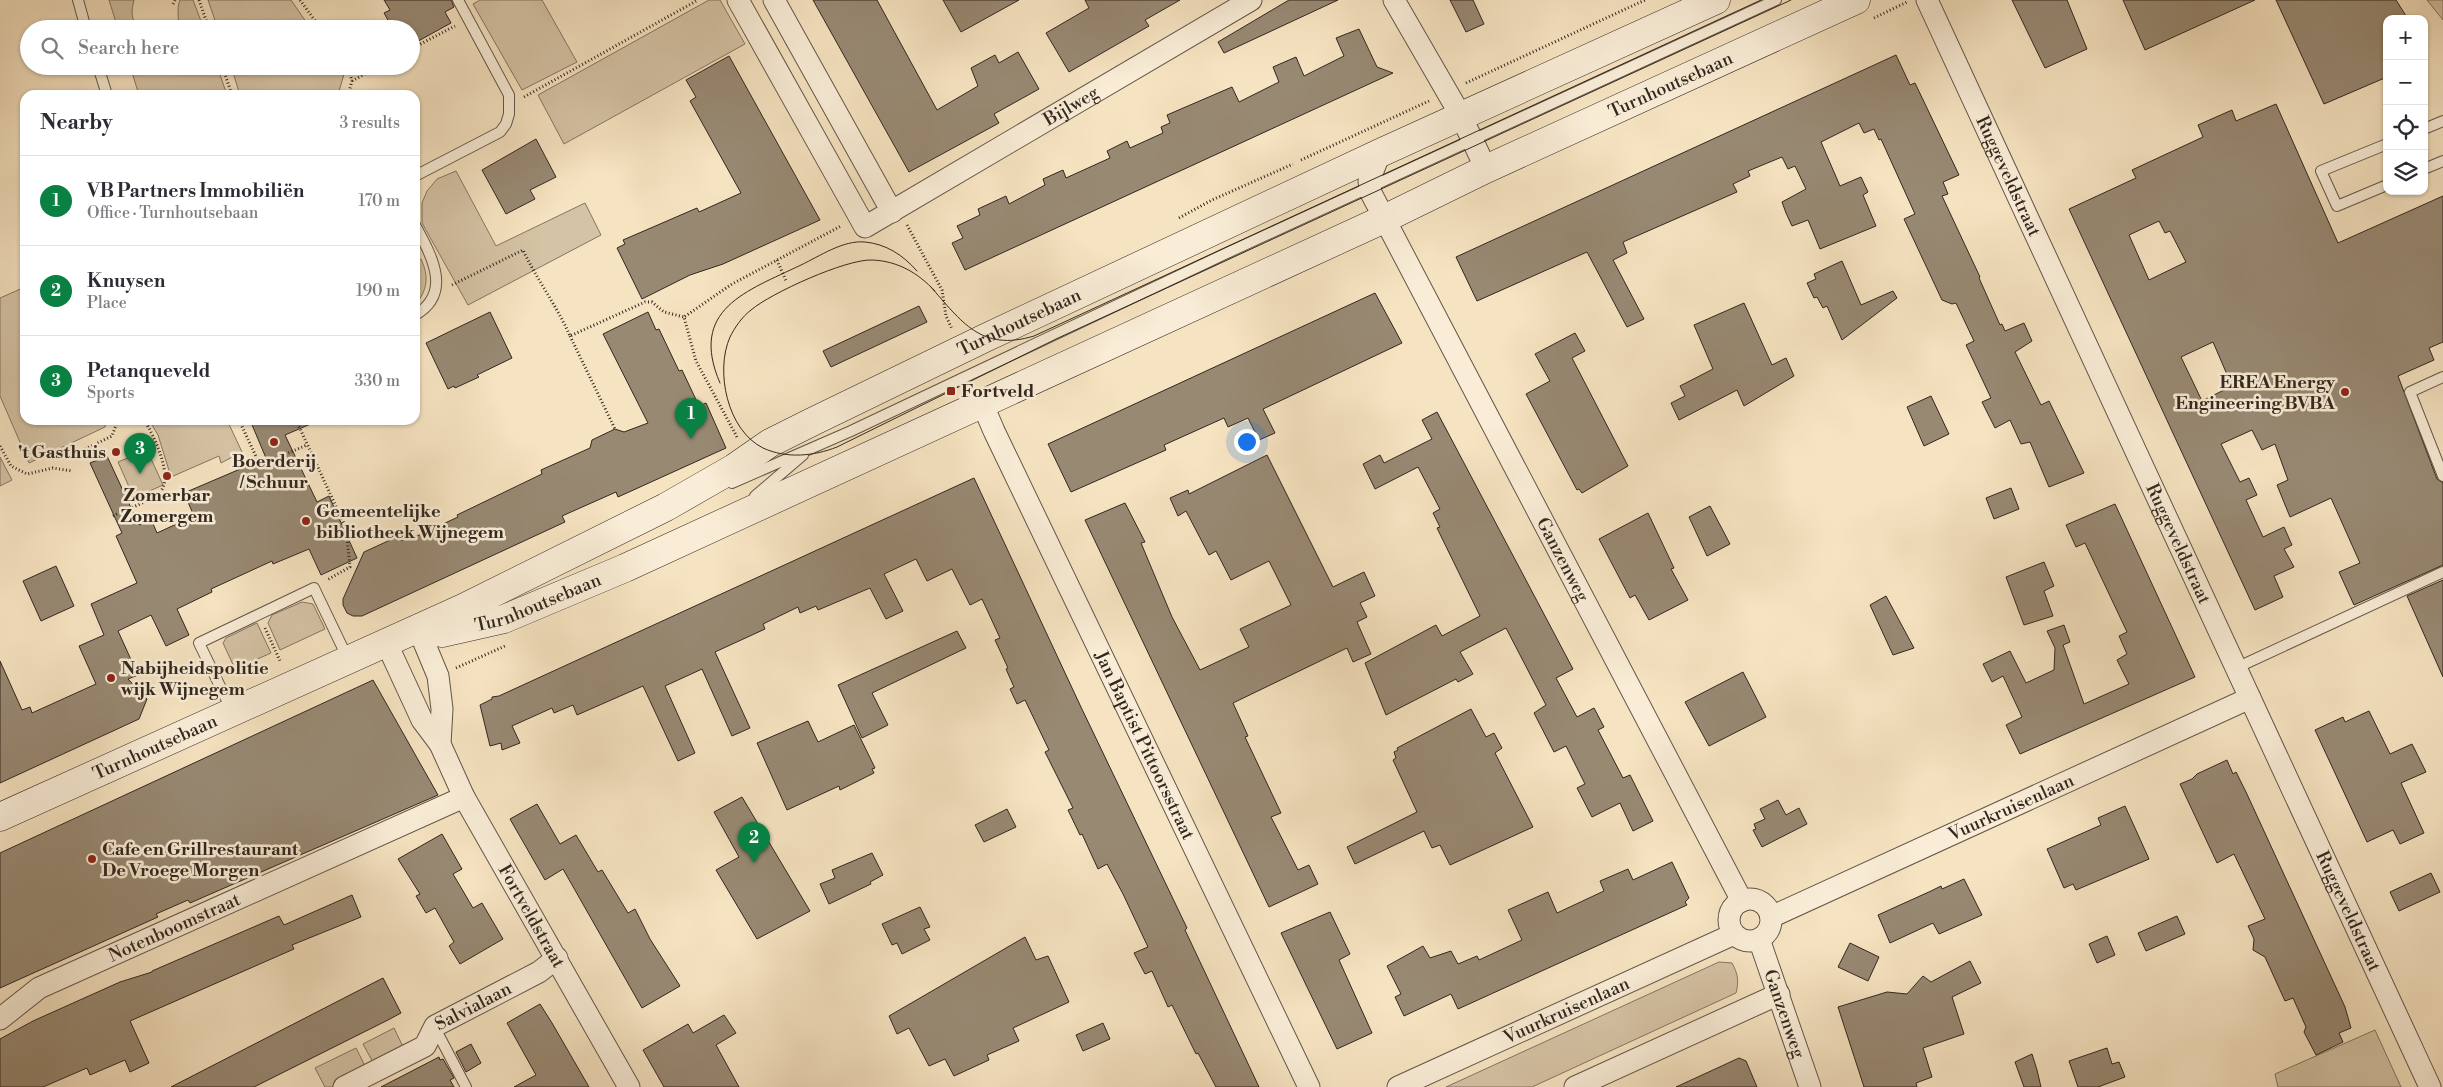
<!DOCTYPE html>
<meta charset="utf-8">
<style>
body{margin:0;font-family:"Libre Bodoni",serif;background:#f7f7f7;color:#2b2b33}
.controls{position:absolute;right:15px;top:15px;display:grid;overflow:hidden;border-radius:10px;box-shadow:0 1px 4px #0004}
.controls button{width:45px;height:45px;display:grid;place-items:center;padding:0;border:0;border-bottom:1px solid #e1e1e2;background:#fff;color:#2b2b33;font:25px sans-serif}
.you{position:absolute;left:1246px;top:441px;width:18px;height:18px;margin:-12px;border:4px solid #fff;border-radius:50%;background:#1a73e8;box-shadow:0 0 0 8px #1a73e833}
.badge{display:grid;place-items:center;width:32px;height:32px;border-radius:50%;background:#0b8043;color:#fff;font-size:16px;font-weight:700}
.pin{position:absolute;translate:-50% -41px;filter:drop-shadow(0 1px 2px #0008)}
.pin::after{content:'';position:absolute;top:26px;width:18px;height:15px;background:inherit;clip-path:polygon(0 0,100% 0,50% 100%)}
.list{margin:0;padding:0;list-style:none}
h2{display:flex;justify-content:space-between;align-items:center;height:65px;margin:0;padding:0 20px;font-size:21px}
h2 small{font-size:16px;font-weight:400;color:#7c7c81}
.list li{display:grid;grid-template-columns:32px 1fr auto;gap:15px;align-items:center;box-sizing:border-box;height:90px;padding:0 20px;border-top:1px solid #e1e1e2}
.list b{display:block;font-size:19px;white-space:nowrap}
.list p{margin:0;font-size:16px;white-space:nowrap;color:#7c7c81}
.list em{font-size:16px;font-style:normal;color:#7c7c81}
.icon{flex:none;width:28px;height:28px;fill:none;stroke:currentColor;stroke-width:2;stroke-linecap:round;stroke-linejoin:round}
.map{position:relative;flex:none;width:2443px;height:1087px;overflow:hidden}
.search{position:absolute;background:#fff;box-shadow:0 1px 4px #0004;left:20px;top:20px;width:400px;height:55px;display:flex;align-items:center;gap:12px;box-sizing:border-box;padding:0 18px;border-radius:28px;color:#7c7c81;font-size:19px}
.panel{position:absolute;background:#fff;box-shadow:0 1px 4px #0004;left:20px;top:90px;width:400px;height:335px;border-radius:15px}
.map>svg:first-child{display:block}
.green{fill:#d5c3a5;stroke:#847562}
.building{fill:#988973;stroke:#32271f;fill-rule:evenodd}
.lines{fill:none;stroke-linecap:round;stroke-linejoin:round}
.service-casing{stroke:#635648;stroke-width:12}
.minor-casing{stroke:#635648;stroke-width:23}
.secondary-casing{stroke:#32271f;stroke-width:29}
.path{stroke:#32271f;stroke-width:3;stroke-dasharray:1 2.5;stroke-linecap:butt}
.service{stroke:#f9edd7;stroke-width:10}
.minor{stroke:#f9edd7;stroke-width:21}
.secondary{stroke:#f9edd7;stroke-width:28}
.tram{stroke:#32271f;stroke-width:1}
.poi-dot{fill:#8f2418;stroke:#f9edd7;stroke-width:2}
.labels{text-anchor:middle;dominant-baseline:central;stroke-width:5;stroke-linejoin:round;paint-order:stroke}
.street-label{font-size:18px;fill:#32271f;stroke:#f9edd7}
.poi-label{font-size:18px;font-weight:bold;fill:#32271f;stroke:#f9edd7;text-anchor:start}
</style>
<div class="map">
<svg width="2443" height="1087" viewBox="0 0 2443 1087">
<rect width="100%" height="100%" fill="#f6e3c1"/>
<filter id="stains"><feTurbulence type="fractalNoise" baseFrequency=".004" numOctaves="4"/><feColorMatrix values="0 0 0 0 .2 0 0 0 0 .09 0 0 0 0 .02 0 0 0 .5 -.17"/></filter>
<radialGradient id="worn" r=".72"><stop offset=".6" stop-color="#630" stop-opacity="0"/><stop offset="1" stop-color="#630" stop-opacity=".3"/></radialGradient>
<path class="green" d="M109 0H134C131 11 131 19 138 29H118Z
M180 0H193L204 29H177C180 19 176 9 180 0Z
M208 0H291L311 29H218Z
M480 0H542L577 62 522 90 473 4Z
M709 0H720L745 44 564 144 538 95Z
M2427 0H2443V20Z
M130 66H217L227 95H139Z
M231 66H338L344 74 338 95H240Z
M456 171 496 246 585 203 601 235 468 305 422 223V203L427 191 437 179Z
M421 259C429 276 428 290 415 305V262Z
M25 287V420H107L105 427 29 463 0 396V298Z
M149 420H227L242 452 221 463 219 456 171 477 158 435Z
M147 450 163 485 134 498 118 462Z
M0 457 12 480 0 486Z
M302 602 313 604 325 629 280 650 268 623 272 615Z
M257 623 271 653 235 669 223 643 226 638Z
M1719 962 1732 963C1738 974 1739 981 1736 993L1532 1087H1446Z
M394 1028 405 1051 375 1066 363 1044Z
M2375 1030 2401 1087H2278L2275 1074Z
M356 1048 367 1070 333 1087H325L315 1068Z"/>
<path class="building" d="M384 0H451L454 7 445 12 451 23 411 45V29H393L384 13 390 10Z
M813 0H877L937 110 978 86 971 68 995 55 999 63 1018 52 1039 89 994 114 999 123 909 172Z
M943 0H1019L961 32Z
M1085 0H1180L1145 20 1149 26 1069 72 1046 33 1089 8Z
M1289 0H1338L1224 53 1218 42Z
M1450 0H1473L1484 24 1466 32Z
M2012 0H2067L2087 49 2045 68Z
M2123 0H2255L2145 50Z
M2276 0H2396L2408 19H2387V77L2324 104Z
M1359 29 1377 67 1393 73 965 270 952 243 963 238 957 226 980 215 978 209 1006 196 1009 204 1045 185 1043 179 1063 170 1066 178 1110 158 1107 151 1127 141 1130 148 1163 133 1161 127 1170 123 1167 115 1232 87 1239 102 1279 82 1273 67 1296 57 1304 76 1344 56 1336 38Z
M1896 55 1910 85 1915 83 1959 175 1943 182 1948 194 1942 196 1980 277 1979 278 2000 325 2002 324 2005 331 2024 323 2032 341 2015 352 2041 405 2049 401 2084 473 2049 487 2030 442 2021 444 2010 420 1995 428 1982 402 1991 398 1966 345 1974 341 1956 303 1952 304 1942 300 1904 219 1915 214 1881 139 1879 140 1874 129 1864 133 1859 123 1821 142 1840 186 1861 177 1868 192 1863 195 1876 226 1820 249 1808 220 1792 226 1786 213 1782 202 1806 189 1795 166 1788 169 1782 157 1748 171 1750 176 1733 184 1737 192 1623 242 1627 253 1613 260 1644 319 1627 327 1587 252 1477 301 1456 257Z
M729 56 820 220 723 264 690 275 642 299 617 248 625 244 623 240 697 208 699 212 741 193 690 101 696 97 686 80Z
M2276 104 2338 243 2443 196V342L2429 348 2434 360 2398 376 2437 479 2443 483V565L2354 605 2339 572 2360 563 2331 498 2290 517 2277 485 2288 480 2275 444 2262 450 2252 430 2221 444 2240 482 2249 478 2257 495 2246 500 2263 537 2284 527 2292 545 2284 549 2294 567 2274 576 2283 597 2255 610 2069 209 2136 178 2132 170 2203 137 2198 125 2232 110 2236 121ZM2159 221 2165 233 2170 231 2186 262 2149 280 2129 235ZM2213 342 2232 386 2202 401 2181 357Z
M536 139 556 177 530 190 535 199 506 214 482 170Z
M1842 261 1861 305 1893 291 1897 298 1842 340 1827 306 1823 308 1817 297 1814 298 1807 283 1816 279 1814 274Z
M1375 293 1402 343 1263 409 1275 433 1259 440 1248 418 1228 427 1224 418 1164 445 1166 450 1071 492 1048 444Z
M1744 303 1772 365 1786 358 1794 376 1744 406 1737 390 1679 420 1671 403 1685 396 1680 386 1713 369 1694 325Z
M919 306 927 322 831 367 823 351Z
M490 312 512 358 477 375 479 377 455 388 454 386 448 389 426 343Z
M648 312 656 330 659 329 679 371 682 370 699 406 706 403 726 448 618 497 616 492 562 516 565 522 362 616H353L347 613 343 605V599L364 552 399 536 401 541 415 535V537L458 517 457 515 542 474 541 470 590 448 592 440 615 429 624 432 648 423 603 334Z
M1575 333 1585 351 1572 358 1628 466 1582 493 1579 489 1577 490 1526 394 1550 381 1535 354Z
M1931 396 1949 434 1924 446 1907 407Z
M1437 412 1573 669 1556 678 1577 717 1594 708 1604 727 1598 730 1623 778 1630 775 1653 821 1633 831 1620 803 1592 817 1577 788 1585 784 1566 746 1554 752 1534 713 1546 705 1506 628 1460 652 1473 674 1458 682 1456 679 1386 715 1365 663 1436 625 1442 636 1480 616 1437 528 1440 527 1433 513 1440 509 1418 467 1375 489 1363 464 1380 455 1384 463 1432 439 1422 420Z
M250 420H320L285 435 317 502 329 496 357 558 321 575 309 549 273 564 272 561 211 589 212 592 177 609 189 635 166 646 151 615 118 631 138 675 128 679 147 699 139 719 0 783V661L22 710 30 707 32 713 96 684 79 646 104 635 91 604 137 583 116 536 122 533 90 463 107 456 139 525 151 519 157 533 194 516 184 493 266 458Z
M1267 455 1333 587 1364 572 1375 596 1360 603 1367 617 1357 622 1371 654 1353 662 1347 648 1233 703 1248 736 1245 737 1281 813 1271 817 1298 870 1309 865 1318 884 1269 907 1085 520 1125 503 1145 542 1141 543 1172 617 1200 670 1249 647 1240 629 1291 605 1269 561 1231 580 1216 551 1209 555 1186 511 1178 516 1170 498 1188 490 1189 494Z
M974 478 1080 705 1187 928 1185 930 1259 1087H1216L1198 1053 1196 1054 1172 1005 1168 1007 1152 971 1145 974 1134 953 1148 947 1123 894 1107 864 1098 869 1082 834 1080 835 1068 810 1073 808 1045 752 1049 750 1025 700 1017 704 1010 689 1014 687 1006 669 1008 668 995 640 1000 638 982 599 970 605 952 569 927 581 916 559 884 574 903 611 886 619 870 588 818 610 816 606 800 613 798 607 763 624 765 629 715 652 750 728 732 736 702 669 665 686 695 753 678 761 643 686 577 715 573 705 554 713 552 708 512 726 520 743 502 750 501 743 490 746 480 705 492 699V697L499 696Z
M2011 488 2019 509 1994 519 1986 498Z
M2115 504 2195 677 2020 754 2006 725 2022 717 2003 676 1992 682 1983 664 2010 651 2026 683 2054 670 2055 648 2047 631 2064 625 2070 642 2063 645 2084 704 2129 684 2117 660 2127 654 2119 636 2127 632 2085 543 2076 547 2066 525Z
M1710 506 1730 544 1707 556 1689 517Z
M1648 513 1674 568 1671 569 1688 600 1649 620 1635 595 1630 598 1599 539Z
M2044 562 2054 586 2044 591 2053 616 2024 625 2006 577Z
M56 566 74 606 41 621 23 581Z
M2443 580V677L2407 596Z
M1886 596 1914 648 1893 655 1870 605Z
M957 631 966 648 872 693 888 725 862 738 838 685Z
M1743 672 1766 717 1709 746 1685 702Z
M373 680 438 795 190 903 188 900 156 914 158 917 0 988V853Z
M1471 709 1486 737 1494 733 1502 748 1495 753 1533 827 1450 865 1440 845 1432 848 1424 831 1355 864 1347 847 1417 812 1393 760 1396 758 1394 752 1398 750 1397 748Z
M2369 711 2390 754 2412 744 2426 772 2401 783 2424 833 2400 844 2393 830 2367 842 2315 730 2343 717 2345 722Z
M808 721 818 742 854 725 875 768 872 769 874 773 840 790 839 786 787 810 757 743Z
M2227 760 2233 774 2236 772 2246 792 2345 1007 2351 1028 2339 1033 2343 1042 2316 1055 2304 1032 2306 1027 2293 998 2285 1001 2265 957 2253 950 2254 939 2248 926 2265 919 2234 854 2217 863 2180 784 2192 779 2197 774Z
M742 797 810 911 757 939 716 870 739 857 714 812Z
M1778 800 1786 815 1799 808 1807 824 1762 847 1753 830 1756 829 1754 824 1765 819 1760 809Z
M537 804 560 844 576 835 598 872 602 870 628 913 635 909 650 939 680 986 642 1008 563 869 545 880 510 819Z
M2125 806 2149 859 2076 890 2073 884 2064 888 2047 849 2101 825 2098 818Z
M1007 809 1016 827 984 842 975 825Z
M442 834 462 869 453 874 473 908 482 903 503 939 460 964 449 946 454 942 435 908 426 913 416 896 420 894 398 859Z
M872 853 883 875 870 882 871 884 829 904 820 884 835 878 832 870Z
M1672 862 1689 898 1685 902 1687 905 1458 1009 1451 994 1404 1016 1395 997 1401 994 1387 966 1423 946 1430 958 1451 951 1458 964 1477 956 1479 960 1522 940 1508 910 1548 892 1557 913 1604 891 1600 881 1628 869 1633 880Z
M2431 873 2440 892 2399 911 2390 892Z
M1964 879 1982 915 1939 934 1933 923 1890 943 1878 915 1931 891 1941 886 1942 889Z
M352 895 361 917 292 945 294 949 130 1021 149 1063 130 1072 125 1060 90 1075 87 1068 43 1087H0V1039L33 1021 120 982 152 972V971L279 916 284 925Z
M920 907 930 927 924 929 930 940 902 954 897 943 892 945 882 924Z
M1330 912 1350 954 1339 960 1372 1033 1337 1049 1281 933Z
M2177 916 2185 934 2146 951 2138 933Z
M2107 936 2115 955 2097 963 2089 944Z
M1025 937 1036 960 1048 956 1069 1002 1013 1028 1019 1041 987 1055 989 1060 954 1076 945 1059 929 1066 909 1028 897 1034 889 1016Z
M1850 943 1879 957 1868 981 1838 967Z
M1970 961 1981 983 1952 997 1964 1034 1923 1048 1932 1077 1916 1083 1917 1087H1864L1838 1007 1887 992 1907 994 1923 976 1931 982Z
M383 978 401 1013 388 1020 254 1087H171Z
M540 1004 552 1023 589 1087H514L536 1075 507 1023Z
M724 1015 736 1033 716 1045 739 1087H664L643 1050 688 1024 693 1033Z
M1103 1023 1110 1039 1083 1051 1076 1035Z
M471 1044 481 1063 466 1072 456 1052Z
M2107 1048 2112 1064 2119 1062 2125 1077 2098 1087H2078L2069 1061Z
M2032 1054 2037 1070 2041 1087H2024L2015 1062Z
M439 1057 440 1060 443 1059 454 1078 450 1080 454 1087H381Z
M1739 1058 1746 1061 1757 1087H1676Z"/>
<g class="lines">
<defs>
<path id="service" d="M78 0 86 29
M98 66 107 95
M2424 129 2443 121
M2387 144 2321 171 2337 206 2387 185
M2424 169 2443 161
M415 176 500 132 506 124 509 114V95L458 0
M415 225C430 253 454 293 415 315
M2443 377 2410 392 2443 476
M732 483 851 431 1227 253 1776 0
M755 496 803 455
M2236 668 2443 572
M232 711 199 643 314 588 348 659
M435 1028 466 1087"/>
<g id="minor">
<path id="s1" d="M738 0 865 227 1251 0"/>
<path d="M774 0 892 212"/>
<path d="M1394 0 1461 116 1486 169"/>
<path id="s2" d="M1927 0 2430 1087"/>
<path id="s3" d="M1380 153 1369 181 1371 193 1742 901"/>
<path id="s4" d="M982 403 994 431 1309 1087"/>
<path d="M418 628 438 676 442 709 440 744"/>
<path id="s5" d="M386 642 422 720 440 744 464 797 629 1087"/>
<circle cx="1750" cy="920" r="21"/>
<path id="s6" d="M1771 917 2250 698"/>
<path id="s7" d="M1759 939 1810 1087"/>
<path id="s8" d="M0 1019 39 988 464 797"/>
<path id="s9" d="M344 1087 425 1046 435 1026 539 972 557 958"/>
<path id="s10" d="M1398 1087 1734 934"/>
<path d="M1575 1087 1779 994"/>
</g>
<g id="secondary">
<path id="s11" d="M427 630 442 633 504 619 625 568 1384 219 1486 169 1856 0"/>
<path id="s12" d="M0 817 463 608 666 507 734 468 770 443 812 422 985 338 1380 153 1716 0"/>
</g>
</defs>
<use href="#service" class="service-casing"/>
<use href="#minor" class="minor-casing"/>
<use href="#secondary" class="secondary-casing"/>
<path class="path" d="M199 0 209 29
M300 0 321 29
M173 4 175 0
M1874 18 1907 2
M411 49 455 26
M222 66 232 95
M352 81 379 66
M1466 83 1645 0
M348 95 352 81 348 66
M524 97 698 0
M1301 160 1429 101
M1179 218 1212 200 1293 164
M907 225 942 290 946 316 952 329
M777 260 786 281
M452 285 523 250C537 280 557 306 570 336L645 302H652L664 312 684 317
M570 336 615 429
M239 420 260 465 307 445
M296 420 346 528 350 567 327 580
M737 437 696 361 684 317 732 284 841 226
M69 444 77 453 112 436 118 420
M0 446 11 466 27 474 53 468 72 471
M113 516C126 509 149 502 159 493 175 479 154 435 144 420
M265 628 281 663
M456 668 505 646"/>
<use href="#service" class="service"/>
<use href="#minor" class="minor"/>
<use href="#secondary" class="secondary"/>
<path class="tram" d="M930 286C962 322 981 352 1034 336L1761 0
M935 291C918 273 898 261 872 260 846 259 771 293 751 310 742 317 735 327 730 337 715 371 727 430 763 448 787 459 814 456 837 447L1056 339 1791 0
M720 383C688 309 747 291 801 265 820 256 843 240 865 242 886 244 903 255 917 271"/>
</g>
<g class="poi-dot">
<rect x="946" y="386" width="10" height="10" rx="2.5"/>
<circle cx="2345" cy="392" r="5"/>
<circle cx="274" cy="442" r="5"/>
<circle cx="116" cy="452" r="5"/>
<circle cx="167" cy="476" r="5"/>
<circle cx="306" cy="521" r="5"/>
<circle cx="111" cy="678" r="5"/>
<circle cx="92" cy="859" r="5"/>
</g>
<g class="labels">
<g class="street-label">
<text stroke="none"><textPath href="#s11" startOffset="1362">Turnhoutsebaan</textPath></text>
<text stroke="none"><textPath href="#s1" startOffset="499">Bijlweg</textPath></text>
<text stroke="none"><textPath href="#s2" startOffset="194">Ruggeveldstraat</textPath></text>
<text stroke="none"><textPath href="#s12" startOffset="1134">Turnhoutsebaan</textPath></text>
<text stroke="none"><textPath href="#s2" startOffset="599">Ruggeveldstraat</textPath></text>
<text stroke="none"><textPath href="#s3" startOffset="456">Ganzenweg</textPath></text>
<text stroke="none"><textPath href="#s11" startOffset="116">Turnhoutsebaan</textPath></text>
<text stroke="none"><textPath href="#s4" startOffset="379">Jan Baptist Pittoorsstraat</textPath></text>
<text stroke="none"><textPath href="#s12" startOffset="170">Turnhoutsebaan</textPath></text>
<text stroke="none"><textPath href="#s6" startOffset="264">Vuurkruisenlaan</textPath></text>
<text stroke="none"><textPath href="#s2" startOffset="1004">Ruggeveldstraat</textPath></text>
<text stroke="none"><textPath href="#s5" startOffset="311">Fortveldstraat</textPath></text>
<text stroke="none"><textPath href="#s8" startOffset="198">Notenboomstraat</textPath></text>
<text stroke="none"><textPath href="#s9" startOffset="156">Salvialaan</textPath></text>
<text stroke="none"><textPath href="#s10" startOffset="185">Vuurkruisenlaan</textPath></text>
<text stroke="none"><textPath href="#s7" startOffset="79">Ganzenweg</textPath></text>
</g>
<g class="poi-label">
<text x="2335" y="382" text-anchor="end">EREA Energy<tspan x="2335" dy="21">Engineering BVBA</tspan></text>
<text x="961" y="391">Fortveld</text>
<text x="106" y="452" text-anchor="end">'t Gasthuis</text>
<text x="274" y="461" text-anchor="middle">Boerderij<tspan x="274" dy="21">/ Schuur</tspan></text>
<text x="167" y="495" text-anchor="middle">Zomerbar<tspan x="167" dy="21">Zomergem</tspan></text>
<text x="316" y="511">Gemeentelijke<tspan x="316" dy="21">bibliotheek Wijnegem</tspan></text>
<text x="121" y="668">Nabijheidspolitie<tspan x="121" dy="21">wijk Wijnegem</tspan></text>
<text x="102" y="849">Cafe en Grillrestaurant<tspan x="102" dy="21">De Vroege Morgen</tspan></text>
</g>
</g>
<rect width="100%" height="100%" filter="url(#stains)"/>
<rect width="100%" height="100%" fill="url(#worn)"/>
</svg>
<div class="controls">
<button>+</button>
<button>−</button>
<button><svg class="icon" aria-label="locate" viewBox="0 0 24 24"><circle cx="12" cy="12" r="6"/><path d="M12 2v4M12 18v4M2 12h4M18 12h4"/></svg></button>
<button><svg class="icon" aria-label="layers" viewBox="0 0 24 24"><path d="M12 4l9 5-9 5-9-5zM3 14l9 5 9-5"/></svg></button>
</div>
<div class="you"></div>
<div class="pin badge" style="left:691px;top:439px">1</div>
<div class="pin badge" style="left:754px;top:863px">2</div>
<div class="pin badge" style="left:140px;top:474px">3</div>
<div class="search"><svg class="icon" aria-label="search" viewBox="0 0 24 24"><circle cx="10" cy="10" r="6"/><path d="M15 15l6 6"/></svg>Search here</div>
<section class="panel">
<h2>Nearby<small>3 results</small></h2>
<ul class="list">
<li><span class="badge">1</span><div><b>VB Partners Immobiliën</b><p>Office · Turnhoutsebaan</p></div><em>170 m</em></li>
<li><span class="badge">2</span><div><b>Knuysen</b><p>Place</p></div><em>190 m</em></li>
<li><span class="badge">3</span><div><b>Petanqueveld</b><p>Sports</p></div><em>330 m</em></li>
</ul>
</section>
</div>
